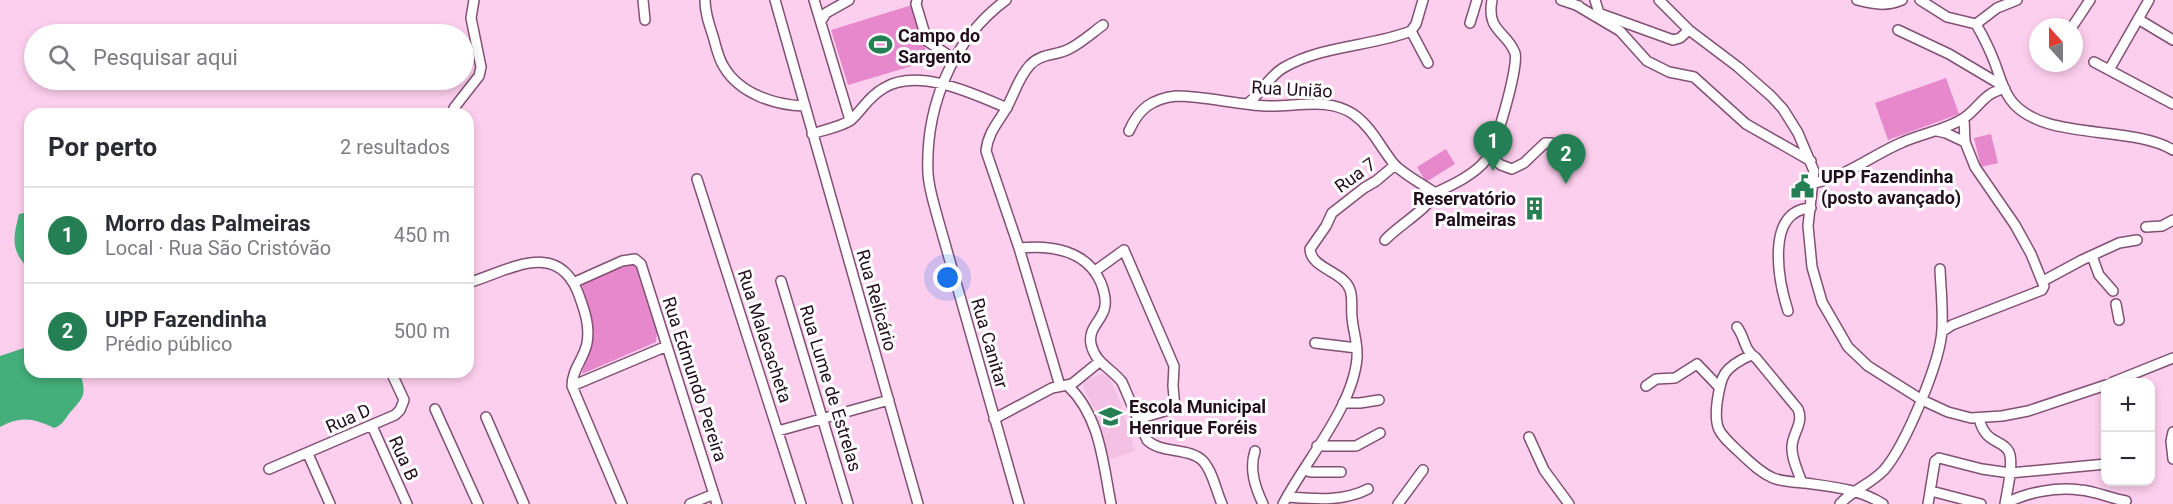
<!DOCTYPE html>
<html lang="pt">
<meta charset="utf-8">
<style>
body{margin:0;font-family:Roboto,sans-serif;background:#f2f2f3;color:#2b2b33}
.controls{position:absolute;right:18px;bottom:18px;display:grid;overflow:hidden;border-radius:12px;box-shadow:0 3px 9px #0003}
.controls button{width:54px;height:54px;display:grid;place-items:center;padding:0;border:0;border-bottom:2px solid #e1e1e2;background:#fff;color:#2b2b33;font:30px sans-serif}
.compass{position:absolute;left:2029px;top:18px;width:54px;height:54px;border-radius:50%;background:#fff;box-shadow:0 3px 9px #0003;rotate:339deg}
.you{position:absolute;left:948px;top:278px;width:21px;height:21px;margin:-15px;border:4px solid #fff;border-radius:50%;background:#1a73e8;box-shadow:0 0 0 9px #1a73e833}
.badge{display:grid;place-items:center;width:39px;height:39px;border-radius:50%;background:#257f54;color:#fff;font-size:20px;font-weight:700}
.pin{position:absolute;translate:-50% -50px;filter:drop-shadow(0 2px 3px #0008)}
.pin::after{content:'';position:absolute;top:32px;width:21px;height:18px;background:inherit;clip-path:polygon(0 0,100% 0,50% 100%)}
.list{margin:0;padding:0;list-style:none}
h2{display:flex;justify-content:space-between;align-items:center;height:78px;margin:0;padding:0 24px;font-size:26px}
h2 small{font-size:20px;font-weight:400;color:#7c7c81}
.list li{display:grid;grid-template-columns:39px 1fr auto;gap:18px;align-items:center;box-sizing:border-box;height:96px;padding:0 24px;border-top:2px solid #e1e1e2}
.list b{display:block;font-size:22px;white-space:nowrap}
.list p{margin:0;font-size:20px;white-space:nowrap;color:#7c7c81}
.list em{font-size:20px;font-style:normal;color:#7c7c81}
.icon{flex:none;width:33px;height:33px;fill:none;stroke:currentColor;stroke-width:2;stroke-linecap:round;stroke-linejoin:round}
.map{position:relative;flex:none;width:2173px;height:504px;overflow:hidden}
.search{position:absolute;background:#fff;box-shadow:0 3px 9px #0003;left:24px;top:24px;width:450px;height:66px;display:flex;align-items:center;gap:15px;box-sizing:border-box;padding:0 21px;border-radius:33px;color:#7c7c81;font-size:22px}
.panel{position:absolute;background:#fff;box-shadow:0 3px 9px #0003;left:24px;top:108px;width:450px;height:270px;border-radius:18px}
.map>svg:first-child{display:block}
.built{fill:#f4c1e4}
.green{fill:#e688cb}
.water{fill:#44af7a}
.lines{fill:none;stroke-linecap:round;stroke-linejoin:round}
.street-casing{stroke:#815073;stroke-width:12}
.street{stroke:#fff;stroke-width:9}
.labels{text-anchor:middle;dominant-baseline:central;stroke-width:6;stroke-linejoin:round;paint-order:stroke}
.poi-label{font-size:18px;font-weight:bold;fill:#220e1c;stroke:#fff;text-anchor:start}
.street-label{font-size:18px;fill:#220e1c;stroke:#fff}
</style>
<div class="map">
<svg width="2173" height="504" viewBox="0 0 2173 504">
<rect width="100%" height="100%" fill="#fdcfee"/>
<path class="built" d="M1101 374 1108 376 1119 398 1135 451 1108 460 1097 413 1087 396 1083 384 1087 380Z"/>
<path class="green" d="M912 5 929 61 848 85 831 30Z
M1946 78 1959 114 1888 140 1875 103Z
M1991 134 1998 163 1981 167 1974 138Z
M1446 149 1455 164 1426 182 1417 167Z
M633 262 638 266 657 332 656 342 582 374 589 345 582 282 583 279Z"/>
<path class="water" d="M28 186H30V270C10 251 13 238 19 214L24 213Z
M30 346V372H80C87 397 84 396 68 415 64 421 61 426 54 428 33 418 21 416 0 427V356Z"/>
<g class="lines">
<defs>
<path id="street" d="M643 0 645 20
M705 0C705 13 709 24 713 36 716 46 718 58 724 67 740 94 775 105 804 106
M775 0 918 504
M814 0 850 120
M917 0 916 4 927 41 954 59
M1006 0C952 40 925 107 928 174 929 189 934 204 938 219L1019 504
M1561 0 1579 6
M1595 0 1599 13
M1659 0 1689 30 1738 67 1771 96 1783 109 1798 133 1814 171 1808 226 1812 267 1822 302 1848 347 1868 366 1922 400 1948 412 1971 418 2002 416 2028 411 2106 385
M1857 0C1873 4 1886 7 1902 0
M1920 0 1947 17 1976 24
M1576 5 1620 31 1647 61 1669 72 1694 77 1746 124 1811 161
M1601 14 1673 40 1680 38 1689 30
M2138 19 2173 40
M821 21 826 13 849 0
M1470 23 1477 0
M1976 24C1983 36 1989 48 1994 61 1999 73 2002 88 2010 99 2040 142 2129 124 2173 150
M1976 24 1997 8 2017 0
M2072 27 2090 0
M1898 30 1949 54 2003 86
M1411 31 1428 63
M2094 62 2173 104
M2109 70 2149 0
M1247 104C1261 94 1268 77 1283 68 1322 45 1370 47 1411 31L1416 24 1423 0
M453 114 454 108 479 76 481 67 471 18 474 0
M1129 131C1139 108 1152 99 1176 96 1206 96 1237 105 1268 106 1296 107 1328 97 1353 114 1372 127 1380 147 1394 164 1403 174 1424 185 1435 193
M1937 131 1946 133 1965 142
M812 134C823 130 841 127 851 120 862 110 869 96 884 88 918 67 974 94 1007 108
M1489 156 1501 165 1512 169 1524 163 1545 143H1551L1575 151
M697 179 801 504
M1814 183C1848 176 1872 155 1903 142 1923 133 1946 130 1964 118 1979 108 1985 91 2005 89
M1435 193C1452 185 1474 175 1486 160 1495 150 1519 66 1515 53 1507 31 1486 32 1492 0
M2146 227 2162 226 2173 220
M1385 240C1399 225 1428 209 1435 193
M1019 248C1051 245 1087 250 1101 283 1104 291 1107 302 1104 310 1100 322 1088 329 1091 344 1095 363 1111 368 1122 382L1147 440C1161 454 1189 447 1203 461 1213 472 1216 491 1222 504
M2092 256 2099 275 2113 291
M1095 271 1124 250 1174 366 1173 386 1175 408 1138 419
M781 281 848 504
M2043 281 2082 260 2119 243 2137 240
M575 282 622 261 635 259 641 264 717 504
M468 283C510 270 560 237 580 298 585 312 590 327 587 343 584 359 572 369 572 386L622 504
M2116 304 2119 320
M1788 311C1779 283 1764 210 1811 208
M1737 327C1745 337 1744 351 1756 358L1798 409C1804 423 1793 432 1792 446 1791 458 1798 471 1802 483
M1943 331 1952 325 2042 290 2044 286 2031 254 2015 225 1975 167 1965 142 1964 118
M1315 343 1357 348
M1751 355C1723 368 1721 375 1717 403 1714 429 1719 433 1737 450 1748 460 1759 472 1773 478 1783 482 1794 482 1805 483 1833 487 1859 489 1883 504
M2113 382 2173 358
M572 386 667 346
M1060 386 1019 248 986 151C988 133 997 124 1006 109 1014 95 1018 78 1030 65 1041 53 1056 56 1069 49 1081 43 1092 33 1103 25
M1068 386C1100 416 1103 463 1111 504
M1646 386 1656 379 1675 378 1697 364 1719 387
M1343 403H1360L1379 400
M435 409 478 504
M486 417 524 504
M1979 418C1985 445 2003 439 2009 452 2014 464 2007 491 2005 504
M994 419 1052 388 1072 384 1099 362
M372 426 407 504
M778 431 889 400
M2173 432 2171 441 2173 459
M1529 437 1544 470 1569 504
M1317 446H1356L1380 433
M1255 451C1249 469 1255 487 1263 504
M308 454 330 504
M269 469 395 415 400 410 404 400 391 372
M1304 470 1311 472H1341
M1931 491 1981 504
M1287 497C1314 499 1343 502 1368 489
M690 504 714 494
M1283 504C1306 460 1353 407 1357 358 1358 343 1353 331 1352 317 1351 308 1353 298 1350 290 1344 271 1311 269 1310 249L1326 226 1332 213 1364 188 1376 181 1395 165
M1398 504 1423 470
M1840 504C1852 490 1871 484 1884 470 1905 446 1941 361 1942 329 1943 310 1941 289 1940 269
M1928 504 1935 461 1939 458 1982 469 2010 473 2106 464
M2005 504C2026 492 2057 487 2080 490 2096 491 2111 499 2126 501"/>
</defs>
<use href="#street" class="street-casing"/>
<use href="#street" class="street"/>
</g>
<defs>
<symbol id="stadium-bare" viewBox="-9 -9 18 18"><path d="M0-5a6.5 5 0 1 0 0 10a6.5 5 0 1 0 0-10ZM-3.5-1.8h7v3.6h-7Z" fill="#257f54" stroke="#fff" stroke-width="2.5" paint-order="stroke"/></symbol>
<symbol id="civic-bare" viewBox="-9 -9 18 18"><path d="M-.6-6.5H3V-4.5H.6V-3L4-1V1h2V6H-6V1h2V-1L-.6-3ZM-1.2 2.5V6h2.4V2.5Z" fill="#257f54" stroke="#fff" stroke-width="2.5" paint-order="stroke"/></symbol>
<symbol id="building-bare" viewBox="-9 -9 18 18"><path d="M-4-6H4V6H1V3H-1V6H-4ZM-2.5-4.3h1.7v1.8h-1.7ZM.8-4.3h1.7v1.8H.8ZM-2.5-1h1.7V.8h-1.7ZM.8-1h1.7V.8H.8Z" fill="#257f54" stroke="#fff" stroke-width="2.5" paint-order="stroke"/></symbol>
<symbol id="school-bare" viewBox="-9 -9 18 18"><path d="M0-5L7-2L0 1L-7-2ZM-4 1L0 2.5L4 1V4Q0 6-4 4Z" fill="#257f54" stroke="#fff" stroke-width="2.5" paint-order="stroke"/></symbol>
</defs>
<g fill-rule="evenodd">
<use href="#stadium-bare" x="864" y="28" width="33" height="33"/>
<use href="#civic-bare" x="1786" y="170" width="33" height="33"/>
<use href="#building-bare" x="1518" y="192" width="33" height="33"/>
<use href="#school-bare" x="1094" y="400" width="33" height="33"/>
</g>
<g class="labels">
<g class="poi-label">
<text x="898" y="35">Campo do<tspan x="898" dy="21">Sargento</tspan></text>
<text x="1821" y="176">UPP Fazendinha<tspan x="1821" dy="21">(posto avançado)</tspan></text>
<text x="1516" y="198" text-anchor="end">Reservatório<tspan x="1516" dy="21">Palmeiras</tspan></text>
<text x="1129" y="406">Escola Municipal<tspan x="1129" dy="21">Henrique Foréis</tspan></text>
</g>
<g class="street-label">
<text transform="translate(1292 89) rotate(3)">Rua União</text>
<text transform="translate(1355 175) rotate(-36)">Rua 7</text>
<text transform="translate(877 300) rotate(74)">Rua Relicário</text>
<text transform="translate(765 336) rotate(72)">Rua Malacacheta</text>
<text transform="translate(990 343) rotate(74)">Rua Canitar</text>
<text transform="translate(695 379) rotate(72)">Rua Edmundo Pereira</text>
<text transform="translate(831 388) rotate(73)">Rua Lume de Estrelas</text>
<text transform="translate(348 418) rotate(-24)">Rua D</text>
<text transform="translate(404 458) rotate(66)">Rua B</text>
</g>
</g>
</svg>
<div class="controls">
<button>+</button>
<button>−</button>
</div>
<svg class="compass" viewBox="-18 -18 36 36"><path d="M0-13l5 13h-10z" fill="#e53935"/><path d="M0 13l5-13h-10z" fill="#7c7c81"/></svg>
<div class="you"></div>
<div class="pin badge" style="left:1493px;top:171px">1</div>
<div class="pin badge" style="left:1566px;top:184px">2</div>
<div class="search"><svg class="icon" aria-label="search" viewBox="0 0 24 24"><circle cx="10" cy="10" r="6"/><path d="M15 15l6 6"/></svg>Pesquisar aqui</div>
<section class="panel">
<h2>Por perto<small>2 resultados</small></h2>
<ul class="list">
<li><span class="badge">1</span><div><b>Morro das Palmeiras</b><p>Local · Rua São Cristóvão</p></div><em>450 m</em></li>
<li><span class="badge">2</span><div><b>UPP Fazendinha</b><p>Prédio público</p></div><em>500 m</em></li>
</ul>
</section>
</div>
